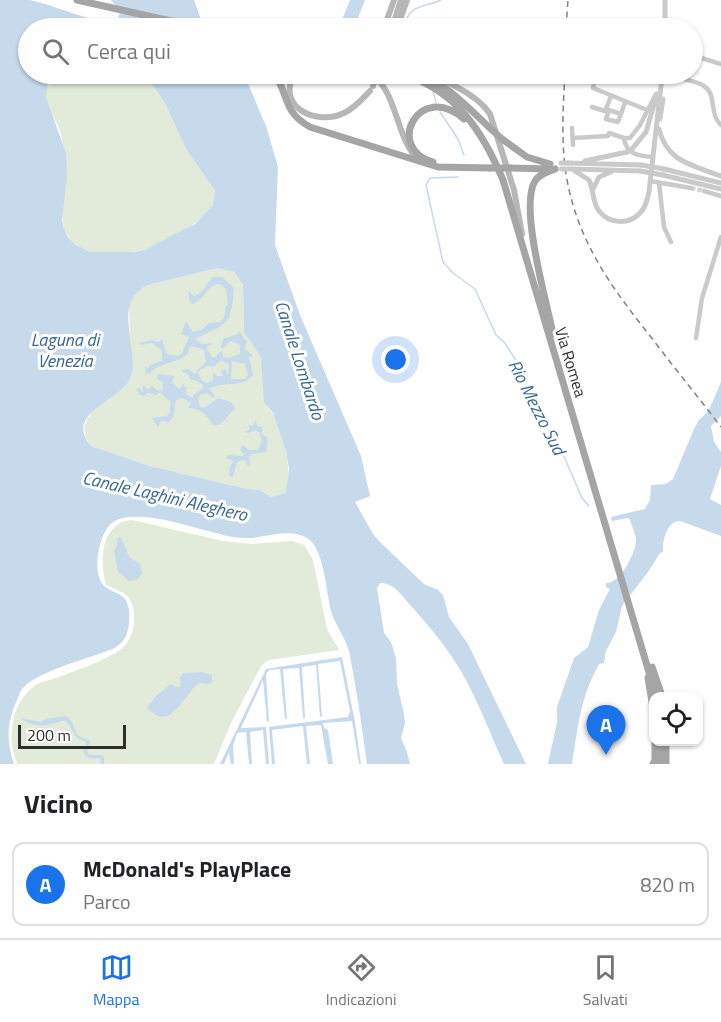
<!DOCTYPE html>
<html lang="it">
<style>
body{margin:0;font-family:"Titillium Web",sans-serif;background:#f6f6f6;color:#202124}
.controls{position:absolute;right:18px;bottom:18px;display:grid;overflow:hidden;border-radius:12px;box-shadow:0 2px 4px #0004}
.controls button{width:54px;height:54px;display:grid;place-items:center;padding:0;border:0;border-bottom:2px solid #e0e0e0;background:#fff;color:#202124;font:30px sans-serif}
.scale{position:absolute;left:18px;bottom:15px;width:108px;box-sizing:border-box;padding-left:6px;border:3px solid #2d2d2d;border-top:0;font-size:16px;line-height:21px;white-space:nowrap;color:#2d2d2d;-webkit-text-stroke:4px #fff;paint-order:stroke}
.you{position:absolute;left:396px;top:360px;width:21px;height:21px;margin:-15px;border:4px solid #fff;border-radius:50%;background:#1a73e8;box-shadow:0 0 0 9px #1a73e833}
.badge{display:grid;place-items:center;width:39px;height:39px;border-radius:50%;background:#1a73e8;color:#fff;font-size:20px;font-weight:700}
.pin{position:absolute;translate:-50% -50px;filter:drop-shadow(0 2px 3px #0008)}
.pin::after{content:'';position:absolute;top:32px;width:21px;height:18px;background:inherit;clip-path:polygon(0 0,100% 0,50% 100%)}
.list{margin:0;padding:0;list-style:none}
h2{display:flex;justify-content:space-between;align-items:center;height:78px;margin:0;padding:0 24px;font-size:26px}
h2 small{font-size:20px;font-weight:400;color:#757577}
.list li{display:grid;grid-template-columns:39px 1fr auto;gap:18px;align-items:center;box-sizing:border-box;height:84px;margin:0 12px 12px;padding:0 12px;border:2px solid #e0e0e0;border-radius:12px}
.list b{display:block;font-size:22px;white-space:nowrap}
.list p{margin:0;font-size:20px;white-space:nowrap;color:#757577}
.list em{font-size:20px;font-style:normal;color:#757577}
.icon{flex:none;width:33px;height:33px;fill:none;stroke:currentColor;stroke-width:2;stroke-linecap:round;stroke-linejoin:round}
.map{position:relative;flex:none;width:721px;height:764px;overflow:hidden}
.search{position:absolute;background:#fff;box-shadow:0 2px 4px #0004;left:18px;right:18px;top:18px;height:66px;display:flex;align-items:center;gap:15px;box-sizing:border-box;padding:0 21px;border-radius:33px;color:#757577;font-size:22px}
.sheet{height:174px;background:#fff}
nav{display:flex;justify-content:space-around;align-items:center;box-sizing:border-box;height:84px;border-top:2px solid #e0e0e0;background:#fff;font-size:16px;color:#757577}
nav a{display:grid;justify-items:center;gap:3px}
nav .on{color:#1a73e8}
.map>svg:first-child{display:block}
.green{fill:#e2ebda}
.water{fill:#c6daec;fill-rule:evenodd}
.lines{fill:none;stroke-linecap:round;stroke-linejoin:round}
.stream{stroke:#c6daec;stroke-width:1.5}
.minor-tunnel{stroke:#d5d5d5;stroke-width:4.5;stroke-dasharray:4.5 2;stroke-linecap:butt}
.minor{stroke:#cacaca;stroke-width:4.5}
.tertiary{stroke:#cacaca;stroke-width:5}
.secondary{stroke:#b7b7b7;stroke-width:6}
.primary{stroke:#a5a5a5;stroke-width:7}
.rail{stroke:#828282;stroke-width:1.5;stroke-dasharray:6 4.5;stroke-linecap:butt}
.tertiary-bridge{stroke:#cacaca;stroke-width:5}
.secondary-bridge{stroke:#b7b7b7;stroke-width:6}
.primary-bridge{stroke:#a5a5a5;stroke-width:7}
.labels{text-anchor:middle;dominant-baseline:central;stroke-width:6;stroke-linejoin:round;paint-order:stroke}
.street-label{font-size:16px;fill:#2d2d2d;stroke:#fff}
.water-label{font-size:18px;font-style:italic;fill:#3a6891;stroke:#fff}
</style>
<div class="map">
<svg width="721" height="764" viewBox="0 0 721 764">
<rect width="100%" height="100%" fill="#fff"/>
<path class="green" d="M0 49 28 74 41 88 58 223 64 240 137 291 150 284 218 268 234 272 243 285 244 333 261 357 268 408C284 422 293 473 286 493L271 497 260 490 247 489 150 466 91 446C67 418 114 397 131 377L129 306 51 434Z
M55 74H145L165 103 186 149 215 191C215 195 215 200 213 205 204 222 162 244 143 250 132 253 97 254 86 251 76 248 69 238 64 228 59 199 66 168 62 139 57 111 33 103 55 74Z
M132 520 223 541 252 544 292 541 304 545 313 560 327 629 339 650 269 660 261 666 231 723 214 764H17C16 758 13 752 12 746 10 725 15 702 32 688 38 682 46 681 53 679 72 672 105 661 121 649 129 643 134 631 134 621 134 594 127 595 106 585 99 561 101 522 132 520Z"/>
<path class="water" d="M0 0C9 0 20 0 29 0 52 3 97 27 118 20L120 11 111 0H194L204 28H28V74H55L48 83 46 97 66 153 67 177 62 220 64 228 68 237 76 245 90 252H134L144 250 195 224 213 205 215 191 186 149 165 103 145 74H244L266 126 278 167 275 245 300 315 361 456 370 496 355 502 373 534 379 541 424 584 438 590 443 595 449 617 468 644 526 764H504C488 729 474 689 452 657 440 639 426 623 412 607 403 597 394 582 380 583L377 588 384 633 391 642 396 658 397 684 404 714 405 723 401 738 407 752 410 764H367C362 728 357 692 350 656 348 642 337 628 332 614 326 596 325 548 307 538 288 527 264 539 244 538 231 538 217 533 204 530 182 524 131 508 112 523 99 532 93 569 101 582 107 591 116 591 123 597 132 604 130 627 126 636 123 642 119 645 113 649 92 657 36 672 23 688 20 691 19 697 17 700 7 722 6 742 14 764H0ZM218 268 234 272 243 285 244 333 261 357 264 402 273 413 286 451 289 469 286 493 271 497 260 490 247 489 150 466 91 446C62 412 123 401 131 376 140 348 109 299 151 284Z
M350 0H365L354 28 339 27Z
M213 277H222L234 288 233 301 229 318 220 327 195 339 202 344 213 343 206 348 212 357H216L219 352 222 351 223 357 229 358 240 354V345L230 341 223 349 221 348 223 339 238 334 240 331 244 339 247 341 245 349 252 355V357H249L253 375C242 389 226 380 209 389L215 396 213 398 207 393 200 395 198 399 200 407 204 408 218 398 231 402 235 409C227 414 224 427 213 425 206 415 201 408 188 408L191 403 182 398 176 400C173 408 177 415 169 422L161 421 158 427 152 418 166 416 170 413V401L160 393 156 395 147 393 144 396 140 395 136 389 139 388 142 392 144 391 142 388 144 385 147 390 152 386 157 390 163 391 162 382 158 380 157 374 174 376 172 382 179 389 185 383 184 386 187 388 185 394 193 398V395L203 388C201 381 196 381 190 379L188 374 182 372 183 370 188 369 195 374C198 368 203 366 207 361L205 359 204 350 192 346 189 348 188 354C175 364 160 362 149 374L146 373 145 367 149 368 150 365 162 361V351L152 343 141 345 139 343 152 340 158 342 162 340 167 354 178 356 182 353 188 340 189 337 181 334 186 321 193 332 201 330 209 323 220 322 224 318 226 306 228 305 226 289 220 284C207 285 205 299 193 304L190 302 188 291 194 296C205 293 205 284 213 277ZM221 361 226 362 229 365 228 374 226 375 227 371 225 369 221 370 223 376H217L213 372V380L208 383 202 381 198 373 200 370 207 366 215 367 216 364ZM232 361 245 364 248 375 245 379H231Z
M721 382V416L711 426 714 442 721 452V466L710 499 721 505V536L680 521C667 520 662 542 663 552L660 553 648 572 622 606 616 632 606 651 604 663 599 664C580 699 578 726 572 764H548L557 722V707L574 658 588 647 599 610 610 589 606 587V583C619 585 637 552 636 539 635 533 632 526 630 520L628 518 612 521 611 517 645 509 650 500 651 485 666 484 673 479 694 429 699 420 709 410Z
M256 420 257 426 262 427V434L268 438 266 452 251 454 249 457 250 467 247 465 246 460C233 459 237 470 232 478L229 475 230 466 234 461 226 458 228 455 243 456 244 454 240 450 243 445 249 450H258L262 440 259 432 255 430 248 433 245 432 250 429 248 425 253 426Z
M121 537 129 557 140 564 142 574 138 579 129 581 118 572 114 550 117 545V538Z
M342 657 355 722 361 764H359L352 721 323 723 324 728 328 730 333 764H328L321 725 306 726 310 764H307L303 726 272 730 275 764H272L269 727 348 717 350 711 340 661 318 664 322 716 320 717 316 665 302 667 305 718H303L299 668 283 669 287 719H285L280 669 269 670 266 674 269 721 267 722 263 680 241 728 266 727 269 764H266L263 730 250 732 252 764H249L246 732 237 733 233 746 234 764H231L229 752 224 764H220L266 669Z
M203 672 212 675V682L210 684 199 683C184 694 170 735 147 707L157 695 171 684 179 688 181 683 180 678 183 673Z
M66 716 72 722 77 735 90 741 87 752 90 755H101L104 757V764H101L100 758C91 759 86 759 83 750L86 747V742L77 738 66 720C46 725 38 730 20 718L40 722 46 719Z"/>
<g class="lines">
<path class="stream" d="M404 28C408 4 423 8 441 0
M433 92 436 102
M440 112 458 139 464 155
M458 177 430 178 426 185 443 262 453 273 475 289 496 335 505 343 518 364 533 405 563 454 582 498 589 506"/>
<path class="minor-tunnel" d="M691 188 704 191"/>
<path class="minor" d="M631 24 665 26
M588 28 589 27 593 28
M635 28H645
M692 55 721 64
M666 75C678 79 694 79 704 86 717 94 709 115 721 125
M595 78 593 88 647 110
M611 96 606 109 621 114 625 102
M592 107 605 111 606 109
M609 110 606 119 618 122 621 114
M572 128 573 145
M573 138 608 136 609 133 624 138
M624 138H630L640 125 656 94
M624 138C626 155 639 156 653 157
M650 181 691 188
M659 183 664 227 671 242
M704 191 721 196
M696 338 702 298 721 237"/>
<path class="tertiary" d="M665 28V0
M660 119 663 99
M659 129C667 162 692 165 721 176
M632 149 646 132 657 94
M585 161 627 152
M568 163 641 165
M572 169 589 180C594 190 592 202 599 211 609 224 629 225 640 213 646 207 647 200 649 192L662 77 664 74
M573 169 640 171
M664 169 721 183
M663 175 721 189
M593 189 599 177 611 172"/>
<path class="secondary" d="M384 28 394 0
M392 28 401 0
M397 28 407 0
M294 74C276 108 317 126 344 113 355 108 362 99 370 91
M372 74C399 96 395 137 419 161
M431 74C451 85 477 94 490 114L514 190 522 234"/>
<path class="primary" d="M77 0 202 28
M275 74C289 96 283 112 310 127L438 167 490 168
M403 74C456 91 482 130 503 180L656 696
M418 74C448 84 469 109 492 130
M502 139 527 157 550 164
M433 162C384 148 419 80 464 119
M510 168 550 169
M553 334C547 303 519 207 535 181 539 174 548 172 555 169
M652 667 662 696
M648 678 654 714
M666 742V764
M653 764 655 760V742
M660 764V742"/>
<path class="rail" d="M566 28 568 0
M565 74C563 107 561 140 566 174 577 242 612 288 654 341 676 370 699 398 721 427"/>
<path class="tertiary-bridge" d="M627 152 632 149
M561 163H568
M641 165 664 169
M561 169H569
M640 171 663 175"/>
<path class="secondary-bridge" d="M373 86 377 74"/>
<path class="primary-bridge" d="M492 130 502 139
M490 168H510"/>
</g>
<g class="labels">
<g class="street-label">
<text transform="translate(571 362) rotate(73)">Via Romea</text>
</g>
<g class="water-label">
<text x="65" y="339">Laguna di<tspan x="65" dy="21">Venezia</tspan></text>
<text transform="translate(300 360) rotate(72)">Canale Lombardo</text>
<text transform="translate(537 407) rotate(63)">Rio Mezzo Sud</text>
<text transform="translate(165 496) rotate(13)">Canale Laghini Aleghero</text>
</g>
</g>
</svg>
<div class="controls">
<button><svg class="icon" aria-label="locate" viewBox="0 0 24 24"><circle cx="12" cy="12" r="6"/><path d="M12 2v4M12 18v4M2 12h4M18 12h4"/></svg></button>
</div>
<div class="scale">200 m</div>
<div class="you"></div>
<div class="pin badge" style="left:606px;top:755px">A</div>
<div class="search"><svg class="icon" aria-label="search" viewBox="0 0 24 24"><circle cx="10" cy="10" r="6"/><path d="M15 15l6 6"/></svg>Cerca qui</div>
</div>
<section class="sheet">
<h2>Vicino<small></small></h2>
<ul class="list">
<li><span class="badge">A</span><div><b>McDonald's PlayPlace</b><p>Parco</p></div><em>820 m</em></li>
</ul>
</section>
<nav>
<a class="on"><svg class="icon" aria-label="map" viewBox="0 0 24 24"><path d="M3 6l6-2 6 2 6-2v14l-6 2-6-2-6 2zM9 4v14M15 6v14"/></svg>Mappa</a>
<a><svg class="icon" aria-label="directions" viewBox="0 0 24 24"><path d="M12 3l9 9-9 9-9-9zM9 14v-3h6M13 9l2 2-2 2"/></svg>Indicazioni</a>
<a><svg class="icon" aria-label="saved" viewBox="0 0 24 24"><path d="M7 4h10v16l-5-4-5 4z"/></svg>Salvati</a>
</nav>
